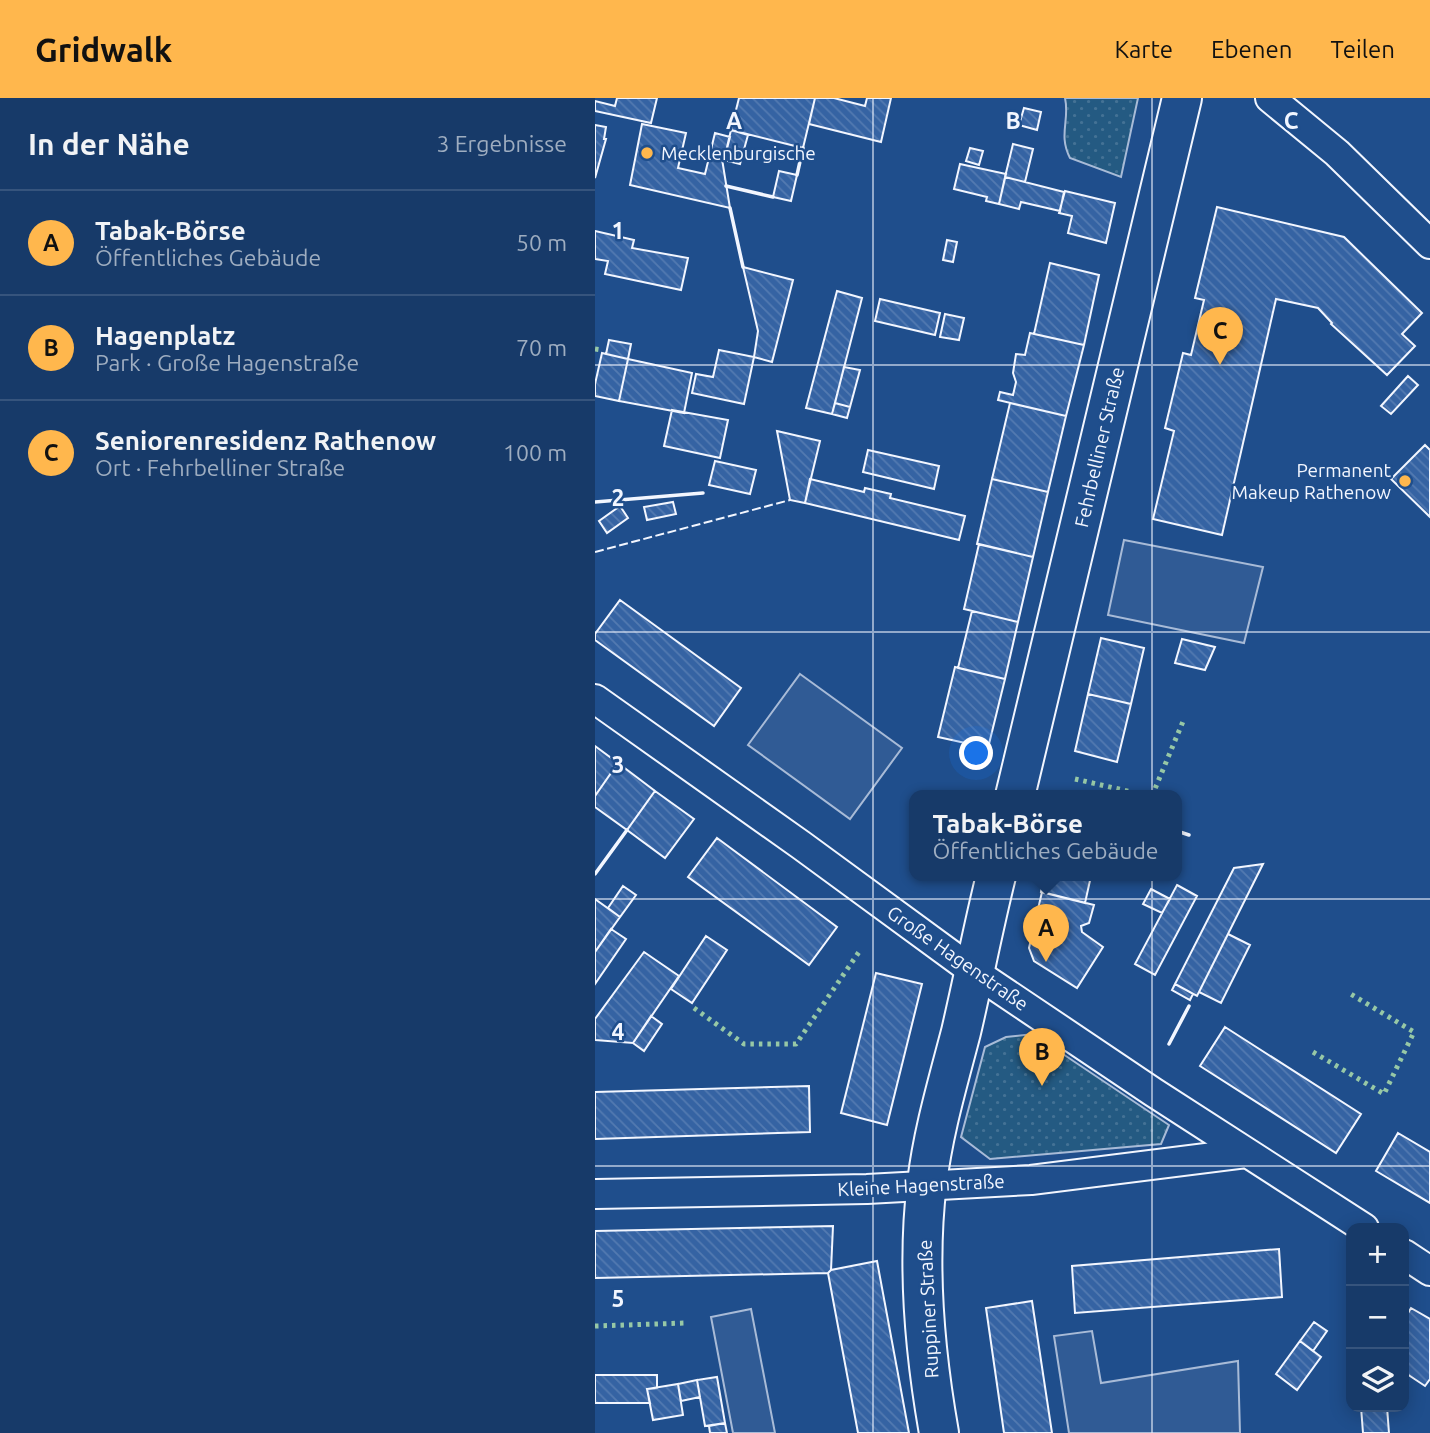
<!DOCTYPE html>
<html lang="de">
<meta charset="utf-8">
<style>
body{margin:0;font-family:Ubuntu,sans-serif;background:#244571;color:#f1f3f6}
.controls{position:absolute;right:21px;bottom:21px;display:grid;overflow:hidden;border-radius:14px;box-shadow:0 4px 18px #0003}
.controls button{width:63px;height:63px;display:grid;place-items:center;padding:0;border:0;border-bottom:2px solid #36547d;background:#173a69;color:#f1f3f6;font:35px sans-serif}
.you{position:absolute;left:382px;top:656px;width:24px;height:24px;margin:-18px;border:5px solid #fff;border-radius:50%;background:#1a73e8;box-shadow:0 0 0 10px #1a73e833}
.badge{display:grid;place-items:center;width:46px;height:46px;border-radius:50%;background:#ffb74d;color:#111;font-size:23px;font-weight:700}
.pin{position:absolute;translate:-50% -58px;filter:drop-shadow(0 2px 4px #0008)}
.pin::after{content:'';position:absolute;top:37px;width:24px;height:21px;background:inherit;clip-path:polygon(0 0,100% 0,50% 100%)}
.popup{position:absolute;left:314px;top:692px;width:273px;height:91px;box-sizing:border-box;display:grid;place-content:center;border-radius:14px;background:#173a69;filter:drop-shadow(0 2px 5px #0005);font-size:23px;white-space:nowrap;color:#9eadc0}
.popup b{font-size:26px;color:#f1f3f6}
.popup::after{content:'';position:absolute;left:50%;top:100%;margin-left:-14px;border:14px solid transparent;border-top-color:#173a69}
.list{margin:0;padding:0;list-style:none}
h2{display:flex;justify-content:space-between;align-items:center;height:91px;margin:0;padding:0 28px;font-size:30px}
h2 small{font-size:23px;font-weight:400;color:#9eadc0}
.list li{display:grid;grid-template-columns:46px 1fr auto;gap:21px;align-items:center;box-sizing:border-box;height:105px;padding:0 28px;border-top:2px solid #36547d}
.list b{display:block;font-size:26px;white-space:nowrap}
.list p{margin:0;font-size:23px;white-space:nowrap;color:#9eadc0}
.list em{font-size:23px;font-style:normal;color:#9eadc0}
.icon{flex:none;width:38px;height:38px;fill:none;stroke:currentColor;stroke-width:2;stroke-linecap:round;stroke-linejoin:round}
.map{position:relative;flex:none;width:835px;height:1335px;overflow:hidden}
header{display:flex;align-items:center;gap:42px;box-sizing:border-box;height:98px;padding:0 35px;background:#ffb74d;color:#111}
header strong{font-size:33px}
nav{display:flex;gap:38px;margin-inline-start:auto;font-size:24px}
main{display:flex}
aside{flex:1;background:#173a69}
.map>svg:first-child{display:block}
.park{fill:url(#park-dots);stroke:#a8bbd7;stroke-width:2}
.parking{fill:#305b95;stroke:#a8bbd7;stroke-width:2}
.building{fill:url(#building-back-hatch);stroke:#f2f6ff;stroke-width:2}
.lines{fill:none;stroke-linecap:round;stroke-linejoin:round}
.minor-casing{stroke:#f2f6ff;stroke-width:32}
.primary-casing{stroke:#f2f6ff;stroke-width:42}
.minor{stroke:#1f4e8c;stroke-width:28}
.primary{stroke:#1f4e8c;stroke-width:38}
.hedge{stroke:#97c8a6;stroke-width:5;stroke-dasharray:3.5 5;stroke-linecap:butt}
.fence{stroke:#f2f6ff;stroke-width:2;stroke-dasharray:9 3.5;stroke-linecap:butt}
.wall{stroke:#f2f6ff;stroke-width:3.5}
.grid{fill:none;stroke:#f2f6ff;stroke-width:2;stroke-opacity:0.55}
.poi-dot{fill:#ffb74d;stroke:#1f4e8c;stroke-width:2.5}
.labels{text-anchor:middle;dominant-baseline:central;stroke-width:5;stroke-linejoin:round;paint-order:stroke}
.poi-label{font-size:19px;fill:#f2f6ff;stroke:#1f4e8c;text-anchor:start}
.street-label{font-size:19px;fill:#f2f6ff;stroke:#1f4e8c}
.grid-label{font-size:23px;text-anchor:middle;font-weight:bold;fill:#f2f6ff;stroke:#1f4e8c;stroke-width:5;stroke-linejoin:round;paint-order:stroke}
</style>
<header>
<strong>Gridwalk</strong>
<nav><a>Karte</a><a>Ebenen</a><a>Teilen</a></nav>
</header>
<main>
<aside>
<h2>In der Nähe<small>3 Ergebnisse</small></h2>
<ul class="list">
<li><span class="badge">A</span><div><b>Tabak-Börse</b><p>Öffentliches Gebäude</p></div><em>50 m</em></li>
<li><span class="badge">B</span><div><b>Hagenplatz</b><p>Park · Große Hagenstraße</p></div><em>70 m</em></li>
<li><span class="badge">C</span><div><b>Seniorenresidenz Rathenow</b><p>Ort · Fehrbelliner Straße</p></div><em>100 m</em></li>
</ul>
</aside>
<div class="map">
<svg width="835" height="1335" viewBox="0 0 835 1335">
<defs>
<pattern id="park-dots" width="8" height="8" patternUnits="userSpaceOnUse" patternTransform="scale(1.75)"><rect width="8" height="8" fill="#245a82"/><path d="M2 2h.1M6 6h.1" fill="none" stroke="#447295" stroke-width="1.8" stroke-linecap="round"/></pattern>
<pattern id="building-back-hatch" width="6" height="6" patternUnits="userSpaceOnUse" patternTransform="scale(1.75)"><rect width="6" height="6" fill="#3563a3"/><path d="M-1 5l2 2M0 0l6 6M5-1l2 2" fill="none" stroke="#537ab1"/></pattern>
</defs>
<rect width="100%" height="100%" fill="#1f4e8c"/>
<path class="park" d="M470 0H543L526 79 475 60C463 37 475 22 470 0Z
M438 936 574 1027 566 1046 395 1061 366 1039 390 949 411 939Z"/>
<path class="parking" d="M529 442 668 469 649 545 513 517Z
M205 576 307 650 255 721 153 647Z
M156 1211 180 1335H138L116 1219Z
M497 1233 506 1285 643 1263 645 1335H474L459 1238Z"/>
<path class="building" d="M22 0H62L56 25 0 13V3L20 8Z
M144 0H220L208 50 136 32Z
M220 0H239L270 8 272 0H296L286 44 214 26Z
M429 10 446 14 442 32 424 27Z
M47 26 91 35 83 70 110 76 120 35 135 39 129 62 127 61 135 110 35 87Z
M0 27 11 29 9 41H11L0 80Z
M136 32 153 37 145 66 129 62Z
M418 46 438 51 430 84 410 79Z
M375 50 388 53 384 67 371 63Z
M365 66 411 76 404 106 391 103 392 99 359 91Z
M184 73 202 77 196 103 178 99Z
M410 79 469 94 465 113 426 104 424 111 404 106Z
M470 93 520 105 511 145 473 135 477 118 464 115Z
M622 109 749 139 827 215 807 236 820 248 792 277 736 226 737 225 723 210 681 201 627 437 558 421 579 333 570 330 588 255 596 257 609 202 600 200Z
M0 133 39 142 37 150 93 160 86 192 10 176 13 163 0 161Z
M352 142 362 144 358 164 348 162Z
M455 165 504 177 489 247 439 236Z
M148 169 198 182 177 264 159 259 163 233Z
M242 193 267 200 237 316 211 310Z
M285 201 345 215 340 237 280 223Z
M350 216 369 220 364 242 345 239Z
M435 235 489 247 471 318 403 302 405 294 418 297 421 284 418 275 421 256 430 257Z
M14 242 36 246 33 261 11 256Z
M124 252 159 259 149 306 97 295 101 276 118 279Z
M7 255 33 261 24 303 0 298V286Z
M33 261 97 275 89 315 24 303Z
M249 269 265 272 255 309 240 305Z
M813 278 823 287 796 316 786 308Z
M240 305 255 309 252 320 237 316Z
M415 305 471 318 453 394 397 381Z
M77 312 133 322 125 360 69 348Z
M182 333 225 343 210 405 195 402Z
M830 347 835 352V419L796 381Z
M273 352 344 368 339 391 268 374Z
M120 363 161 372 155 396 114 387Z
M215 381 269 394 270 390 296 396 295 400 370 418 364 442 210 405Z
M397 381 453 394 438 459 382 446Z
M78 404 81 416 52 422 49 409Z
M25 408 33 420 12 435 4 423Z
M384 446 438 459 423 524 369 511Z
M25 502 146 590 119 628 0 542V536Z
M377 513 423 524 410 581 363 570Z
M506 540 549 550 536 606 493 596Z
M587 541 620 549 610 572 580 565Z
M360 569 410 581 393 650 343 639Z
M493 596 536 606 522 664 480 653Z
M0 648 23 665 0 698Z
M23 665 60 693 32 732 0 709V698Z
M60 693 99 721 70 760 32 732Z
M122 740 242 829 214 867 93 779Z
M668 766 602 898 580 886 639 770Z
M449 778H496L490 805 446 794Z
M582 787 602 798 560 877 540 866Z
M28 788 41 797 25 819 13 810Z
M556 791 575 801 567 815 548 806Z
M447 794 499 807 494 825 486 828 487 834 508 849 482 890 439 863 434 850Z
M0 801 25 819 0 854Z
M16 831 31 841 0 886V854Z
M633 836 655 847 626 905 604 894Z
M111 838 132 852 97 905 76 891Z
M49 854 84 878 38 945 0 942V921Z
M281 875 327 886 292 1027 246 1015Z
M580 886 598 896 595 902 577 892Z
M56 918 67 926 49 953 38 945Z
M630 929 766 1016 741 1055 605 968Z
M214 988 215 1034 0 1041V994Z
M803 1035 835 1054V1105L781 1073Z
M238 1128 236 1172 233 1175 0 1180V1133Z
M684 1151 687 1199 480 1215 477 1168Z
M282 1163 314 1335H263L233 1175 236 1172Z
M437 1203 457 1335H409L391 1210Z
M816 1210 835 1221V1281L830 1288 809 1274V1222Z
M719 1224 732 1233 718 1253 705 1243Z
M705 1243 726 1259 702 1292 681 1276Z
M0 1277H62V1290L52 1291 55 1305H0Z
M122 1279 130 1325 110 1328 102 1282Z
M102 1282 105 1299 86 1303 83 1286Z
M83 1286 88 1317 58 1322 52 1291Z
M766 1309H792L794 1335H768Z
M130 1325 132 1335H115L114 1328Z"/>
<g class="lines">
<defs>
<path id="minor" d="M675 0 742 55 835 146
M0 601 206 747 378 873 558 994 769 1130
M0 1096 272 1091 436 1082 651 1055
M809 1156 835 1173"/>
<path id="primary" d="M420 698 587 0
M344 1335C330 1256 322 1165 332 1085 338 1034 353 984 366 934 378 883 388 830 401 778"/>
</defs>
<use href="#minor" class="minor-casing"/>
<use href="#primary" class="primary-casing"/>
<use href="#minor" class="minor"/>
<use href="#primary" class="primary"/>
<path class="hedge" d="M0 251 7 252
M480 681 554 698
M557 698 589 621
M99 910 149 946H201L266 851
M718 954 789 996 819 934 754 895
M0 1228 91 1225"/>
<path class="fence" d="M0 454 195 402"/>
<path class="wall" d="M202 77 208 50
M131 88 178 99
M135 110 148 169
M0 404 108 395
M582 733 594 737
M0 776 32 732
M574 946 594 908"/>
</g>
<path class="grid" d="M278 0V1335M557 0V1335M0 267H835M0 534H835M0 801H835M0 1068H835"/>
<g class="poi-dot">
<circle cx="52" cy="55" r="7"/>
<circle cx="810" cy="383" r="7"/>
</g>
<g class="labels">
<g class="poi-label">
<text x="66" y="55">Mecklenburgische</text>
<text x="796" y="372" text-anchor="end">Permanent<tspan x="796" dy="22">Makeup Rathenow</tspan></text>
</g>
<g class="street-label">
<text transform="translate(504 349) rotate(-77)">Fehrbelliner Straße</text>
<text transform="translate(363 860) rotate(35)">Große Hagenstraße</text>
<text transform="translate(326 1087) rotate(-3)">Kleine Hagenstraße</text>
<text transform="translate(333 1211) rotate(-93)">Ruppiner Straße</text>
</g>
</g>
<g class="grid-label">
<text x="139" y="31">A</text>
<text x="418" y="31">B</text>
<text x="696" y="31">C</text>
<text x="23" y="141">1</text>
<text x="23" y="408">2</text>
<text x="23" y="675">3</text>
<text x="23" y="942">4</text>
<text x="23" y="1209">5</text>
</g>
</svg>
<div class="controls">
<button>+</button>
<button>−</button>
<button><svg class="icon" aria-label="layers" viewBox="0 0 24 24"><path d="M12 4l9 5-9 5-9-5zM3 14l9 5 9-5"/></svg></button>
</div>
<div class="you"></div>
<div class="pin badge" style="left:451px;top:864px">A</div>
<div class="popup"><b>Tabak-Börse</b>Öffentliches Gebäude</div>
<div class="pin badge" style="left:447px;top:988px">B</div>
<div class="pin badge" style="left:625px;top:267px">C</div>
</div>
</main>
